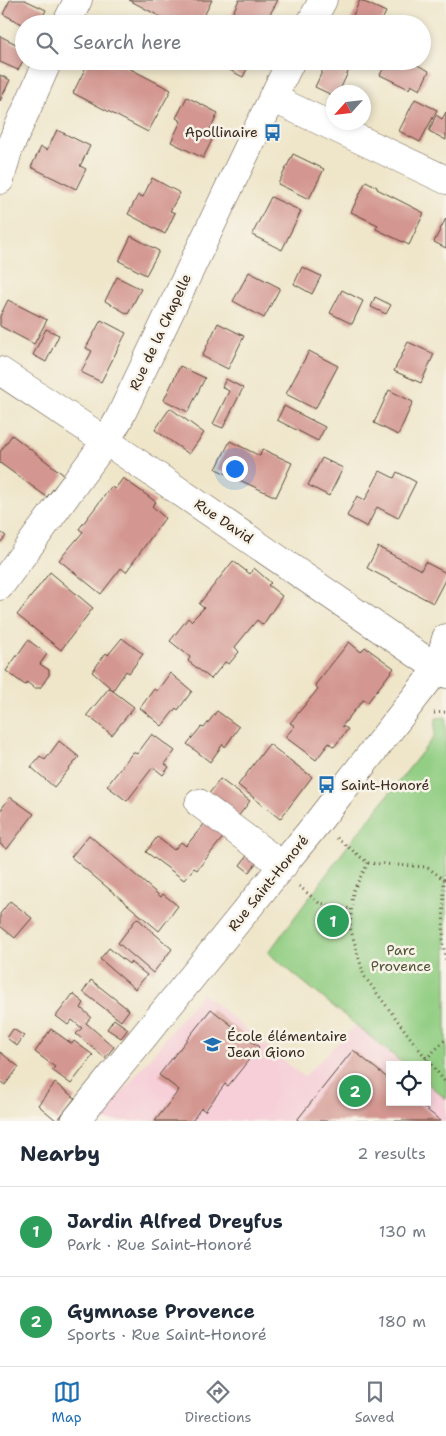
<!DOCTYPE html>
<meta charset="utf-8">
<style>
body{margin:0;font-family:"Shantell Sans",sans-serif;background:#f6f6f7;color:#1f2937}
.controls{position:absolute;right:15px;bottom:15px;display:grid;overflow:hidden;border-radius:0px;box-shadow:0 2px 8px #0003}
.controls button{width:45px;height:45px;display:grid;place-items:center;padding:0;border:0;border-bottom:1px solid #e0e1e3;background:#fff;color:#1f2937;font:25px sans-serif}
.compass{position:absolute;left:326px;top:85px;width:45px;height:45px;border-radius:50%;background:#fff;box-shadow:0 2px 8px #0003;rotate:243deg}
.you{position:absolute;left:234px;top:468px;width:18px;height:18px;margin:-12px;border:4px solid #fff;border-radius:50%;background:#1a73e8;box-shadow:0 0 0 8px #1a73e833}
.badge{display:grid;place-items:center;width:32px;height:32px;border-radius:50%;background:#1f6fb2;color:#fff;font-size:16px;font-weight:700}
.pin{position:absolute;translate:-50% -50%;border:2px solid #fff;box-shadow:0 1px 5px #0006}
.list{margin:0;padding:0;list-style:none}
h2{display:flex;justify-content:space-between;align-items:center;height:65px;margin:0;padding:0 20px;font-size:21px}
h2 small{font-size:16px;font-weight:400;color:#747a83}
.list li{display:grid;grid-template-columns:32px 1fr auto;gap:15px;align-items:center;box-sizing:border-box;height:90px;padding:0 20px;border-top:1px solid #e0e1e3}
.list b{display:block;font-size:19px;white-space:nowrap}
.list p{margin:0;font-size:16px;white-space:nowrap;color:#747a83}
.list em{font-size:16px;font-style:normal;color:#747a83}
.icon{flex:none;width:28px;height:28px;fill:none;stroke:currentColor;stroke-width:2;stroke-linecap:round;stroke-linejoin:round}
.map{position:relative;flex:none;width:446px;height:1121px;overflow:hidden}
.search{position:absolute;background:#fff;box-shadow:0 2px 8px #0003;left:15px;right:15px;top:15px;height:55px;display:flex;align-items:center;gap:12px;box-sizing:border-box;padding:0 18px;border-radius:28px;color:#747a83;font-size:19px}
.sheet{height:245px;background:#fff}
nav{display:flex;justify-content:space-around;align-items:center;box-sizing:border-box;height:70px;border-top:1px solid #e0e1e3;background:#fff;font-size:14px;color:#747a83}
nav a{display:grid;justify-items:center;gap:2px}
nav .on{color:#1f6fb2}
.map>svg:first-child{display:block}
.built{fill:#f6cfd8}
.green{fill:#92ce83;stroke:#667c50}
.building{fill:#d39690}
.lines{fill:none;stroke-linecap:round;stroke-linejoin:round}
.minor-casing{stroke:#564638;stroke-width:29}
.path{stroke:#564638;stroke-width:3;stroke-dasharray:1 4;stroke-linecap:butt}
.minor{stroke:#fff;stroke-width:28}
.labels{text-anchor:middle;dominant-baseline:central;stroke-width:5;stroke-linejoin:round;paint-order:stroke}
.poi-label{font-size:14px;fill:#3b2a1e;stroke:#f7f3e8;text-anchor:start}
.street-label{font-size:14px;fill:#3b2a1e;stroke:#f7f3e8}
.park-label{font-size:14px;fill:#515337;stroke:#f7f3e8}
</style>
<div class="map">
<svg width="446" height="1121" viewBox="0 0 446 1121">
<rect width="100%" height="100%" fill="#f7f3e8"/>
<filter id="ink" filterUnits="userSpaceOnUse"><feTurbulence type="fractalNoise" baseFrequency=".02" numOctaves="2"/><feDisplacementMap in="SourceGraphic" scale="10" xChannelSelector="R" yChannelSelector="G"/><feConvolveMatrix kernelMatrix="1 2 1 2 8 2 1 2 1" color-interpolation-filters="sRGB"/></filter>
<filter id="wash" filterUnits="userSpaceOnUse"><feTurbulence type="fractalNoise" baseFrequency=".0096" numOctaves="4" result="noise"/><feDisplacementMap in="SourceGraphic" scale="20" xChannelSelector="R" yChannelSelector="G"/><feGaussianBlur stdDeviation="1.12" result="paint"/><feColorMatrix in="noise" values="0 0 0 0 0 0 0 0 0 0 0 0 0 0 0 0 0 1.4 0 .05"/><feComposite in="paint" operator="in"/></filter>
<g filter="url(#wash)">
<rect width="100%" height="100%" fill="#efe6ca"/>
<path class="built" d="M202 993 304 1077 357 1024 405 1065H390V1102H427V1083L446 1099V1121H99Z"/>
<path class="green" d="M446 717V1099L427 1083V1065H405L268 953 346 848 434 737 436 718Z"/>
<g id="blocks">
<path class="building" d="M10 0H25L46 10 39 24 24 25 3 14Z
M129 0H212L200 24H174Z
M239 0H278L269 16 275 18 272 24H232L228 22Z
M360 0 386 12 380 24H349Z
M0 36 24 48V59L18 70 0 62Z
M89 61H115L171 90 148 132 73 93Z
M212 61H251L243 77Z
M327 61H330L349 70 339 92H334V96L315 87Z
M387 61H409L429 71 420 90 411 85 409 89 380 75Z
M0 75 10 80 0 101Z
M187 97 218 113 208 135 213 138 203 158 171 142 181 121 176 118Z
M415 99 437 110 420 142 399 131Z
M446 112V140L429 131 436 115 442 119Z
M57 130 90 146 80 166 86 169 76 189 31 167 41 147 47 150Z
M293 154 324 169 309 199 278 184Z
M152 178 180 193 170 211 175 213 165 234 128 214 138 195 143 197Z
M366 181 377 187V189L424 213 409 245 376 229 378 225 351 212Z
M271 197 301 211 282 250 252 235Z
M446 218V248L434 242Z
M131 236 159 251 146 275 119 261Z
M302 267 321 276 312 294 294 284Z
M249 272 280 288 264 318 233 301Z
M117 277 141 289 128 314 105 301Z
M342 290 363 301 352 324 330 313Z
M375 297 391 305 386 314 371 307Z
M8 300 47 320 34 344 0 326V316Z
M101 320 126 333 101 382 81 372 92 351 86 348Z
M218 323 244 336 228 369 202 356Z
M46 329 59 335 46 362 33 355Z
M408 342 434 354 421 383 394 371Z
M309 351 338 366 315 409 286 394Z
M180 366 205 378 188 412 164 400Z
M226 379 243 388 223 428 213 424 229 391 222 387Z
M389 390 413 402 398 435 374 423Z
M284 406 325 427 318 441 277 420Z
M170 408 204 433 189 454 155 430Z
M12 435 64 475 47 497 0 463V452Z
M230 441 260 456 262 449 292 463 276 497 216 469Z
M322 458 343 468 329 496 308 485Z
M380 471 394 478 397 472 416 482 398 518 377 507 367 527 347 516 357 496 365 500Z
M123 478 156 502 152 506 165 518 126 572 121 568 101 594 59 560 83 532 79 529 111 487 115 489Z
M0 532 6 536 0 543Z
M378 547 421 570 425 562 446 573V578L433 603 367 568Z
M233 561 250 574 254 568 271 583 268 585 282 596 263 625 257 620 235 647 239 652 229 664 225 662 211 679 188 661 190 657 170 641 188 618 191 621 204 608 199 604Z
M50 572 93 608 61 650 17 615Z
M122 638 143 654 129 673 126 671 113 690 92 672 106 653 108 655Z
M28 640 47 654 40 664 49 670V675L40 688H34L27 682 25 685 6 671Z
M349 642 361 652 365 647 394 668 368 702 363 700 342 726 348 729 334 747 329 743 316 760 285 737 295 726 290 723 318 689 315 685Z
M170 673 192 691 178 710 176 708 162 726 140 708 154 689 157 691Z
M109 688 134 707 112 735 87 715Z
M217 711 239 727 225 747 223 744 210 762 187 744 201 727 204 728Z
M152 734 175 751 165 764 169 767 163 775 153 767 127 801 107 786 133 752 137 754Z
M59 741 79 757 54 787 31 767 40 756 45 760Z
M269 744 312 777 280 819 238 785Z
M220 779 250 801 234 822 205 799Z
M10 797 34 814 7 849 0 844V811Z
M210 817 229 830 197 870 194 868 184 880 146 852 157 837 174 850 181 842 186 846Z
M89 835 161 897 163 894 178 906 159 931 71 857Z
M252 849 262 856 249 872 240 865Z
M10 901 32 918 15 938 0 926V914Z
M137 918 172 949 153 973 118 943Z
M109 948 129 964 130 962 147 975 135 989 100 959Z
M91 980 129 1010 121 1021 83 992Z
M73 994 84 1003 81 1008 91 1017 86 1023 114 1047 105 1058 76 1034 82 1028 72 1020 68 1025 56 1016Z
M211 1009 259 1047 228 1086 225 1084 205 1111 201 1108 192 1121H155L179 1090 159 1075Z
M114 1019 128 1029 121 1038 107 1029Z
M13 1029 24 1036 17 1046 7 1038Z
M51 1029 72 1044 74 1041 93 1055 71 1084 52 1070 55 1067 35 1052Z
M353 1050 390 1080V1102H417L441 1121H298L297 1120Z
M0 1052 19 1067 5 1085 0 1081Z
M55 1083 75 1098 57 1121 38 1105Z"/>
</g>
</g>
<g filter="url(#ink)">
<use href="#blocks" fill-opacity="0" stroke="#564638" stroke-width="1"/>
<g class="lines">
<defs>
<path id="minor" d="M66 24 78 0
M310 24 323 0
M272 98 446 180
M0 180 8 151 48 61
M0 371 106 441 446 674
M0 586 106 441 119 419 247 150 291 61
M199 803 283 866
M75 1121 317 823 438 668 446 638"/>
</defs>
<use href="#minor" class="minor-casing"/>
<path class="path" d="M434 713 446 712
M337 838 368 863 427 867 446 881
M368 863 353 891 350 927 364 976 412 1040 446 1083
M446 874 444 880 443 944 446 960
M299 886 319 903 351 909
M426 1059 446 1039"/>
<use href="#minor" class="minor"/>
</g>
</g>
<defs>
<symbol id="bus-bare" viewBox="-9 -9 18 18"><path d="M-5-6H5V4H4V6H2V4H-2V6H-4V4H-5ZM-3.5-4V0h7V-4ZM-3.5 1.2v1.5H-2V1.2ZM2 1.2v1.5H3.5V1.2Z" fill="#1f6fb2" stroke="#f7f3e8" stroke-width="2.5" paint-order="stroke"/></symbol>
<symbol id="school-bare" viewBox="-9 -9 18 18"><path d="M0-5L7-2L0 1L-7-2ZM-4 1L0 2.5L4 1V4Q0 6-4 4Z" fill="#1f6fb2" stroke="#f7f3e8" stroke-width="2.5" paint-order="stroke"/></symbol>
</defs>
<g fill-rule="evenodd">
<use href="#bus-bare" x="260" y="120" width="25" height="25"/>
<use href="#bus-bare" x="314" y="772" width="25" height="25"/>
<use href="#school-bare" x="200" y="1032" width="25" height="25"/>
</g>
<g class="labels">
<g class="poi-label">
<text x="258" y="132" text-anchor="end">Apollinaire</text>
<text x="341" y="785">Saint-Honoré</text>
<text x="227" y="1036">École élémentaire<tspan x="227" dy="16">Jean Giono</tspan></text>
</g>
<g class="street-label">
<text transform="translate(160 332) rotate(-65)">Rue de la Chapelle</text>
<text transform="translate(224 521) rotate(34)">Rue David</text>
<text transform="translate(268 883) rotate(-51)">Rue Saint-Honoré</text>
</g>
<g class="park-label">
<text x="401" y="950">Parc<tspan x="401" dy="16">Provence</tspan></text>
</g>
</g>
</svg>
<div class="controls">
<button><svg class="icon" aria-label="locate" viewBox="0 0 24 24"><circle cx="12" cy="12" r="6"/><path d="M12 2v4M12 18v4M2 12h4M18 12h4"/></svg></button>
</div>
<svg class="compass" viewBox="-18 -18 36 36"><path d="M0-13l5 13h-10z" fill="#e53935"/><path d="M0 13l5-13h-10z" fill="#747a83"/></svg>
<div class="you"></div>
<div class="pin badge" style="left:333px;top:921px;background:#2e9e5b">1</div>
<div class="pin badge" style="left:355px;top:1091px;background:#2e9e5b">2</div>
<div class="search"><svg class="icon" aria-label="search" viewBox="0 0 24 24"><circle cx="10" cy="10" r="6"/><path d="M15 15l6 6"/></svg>Search here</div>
</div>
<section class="sheet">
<h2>Nearby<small>2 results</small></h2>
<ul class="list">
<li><span class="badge" style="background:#2e9e5b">1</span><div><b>Jardin Alfred Dreyfus</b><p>Park · Rue Saint-Honoré</p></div><em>130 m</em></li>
<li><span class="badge" style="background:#2e9e5b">2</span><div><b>Gymnase Provence</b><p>Sports · Rue Saint-Honoré</p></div><em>180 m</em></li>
</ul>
</section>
<nav>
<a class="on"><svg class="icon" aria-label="map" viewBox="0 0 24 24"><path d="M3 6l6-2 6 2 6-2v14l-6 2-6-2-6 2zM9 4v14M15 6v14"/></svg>Map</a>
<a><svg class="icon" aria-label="directions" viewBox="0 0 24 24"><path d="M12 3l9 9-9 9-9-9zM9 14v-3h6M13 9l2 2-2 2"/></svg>Directions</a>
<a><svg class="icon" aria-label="saved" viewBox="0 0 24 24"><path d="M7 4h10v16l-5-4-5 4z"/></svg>Saved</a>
</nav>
